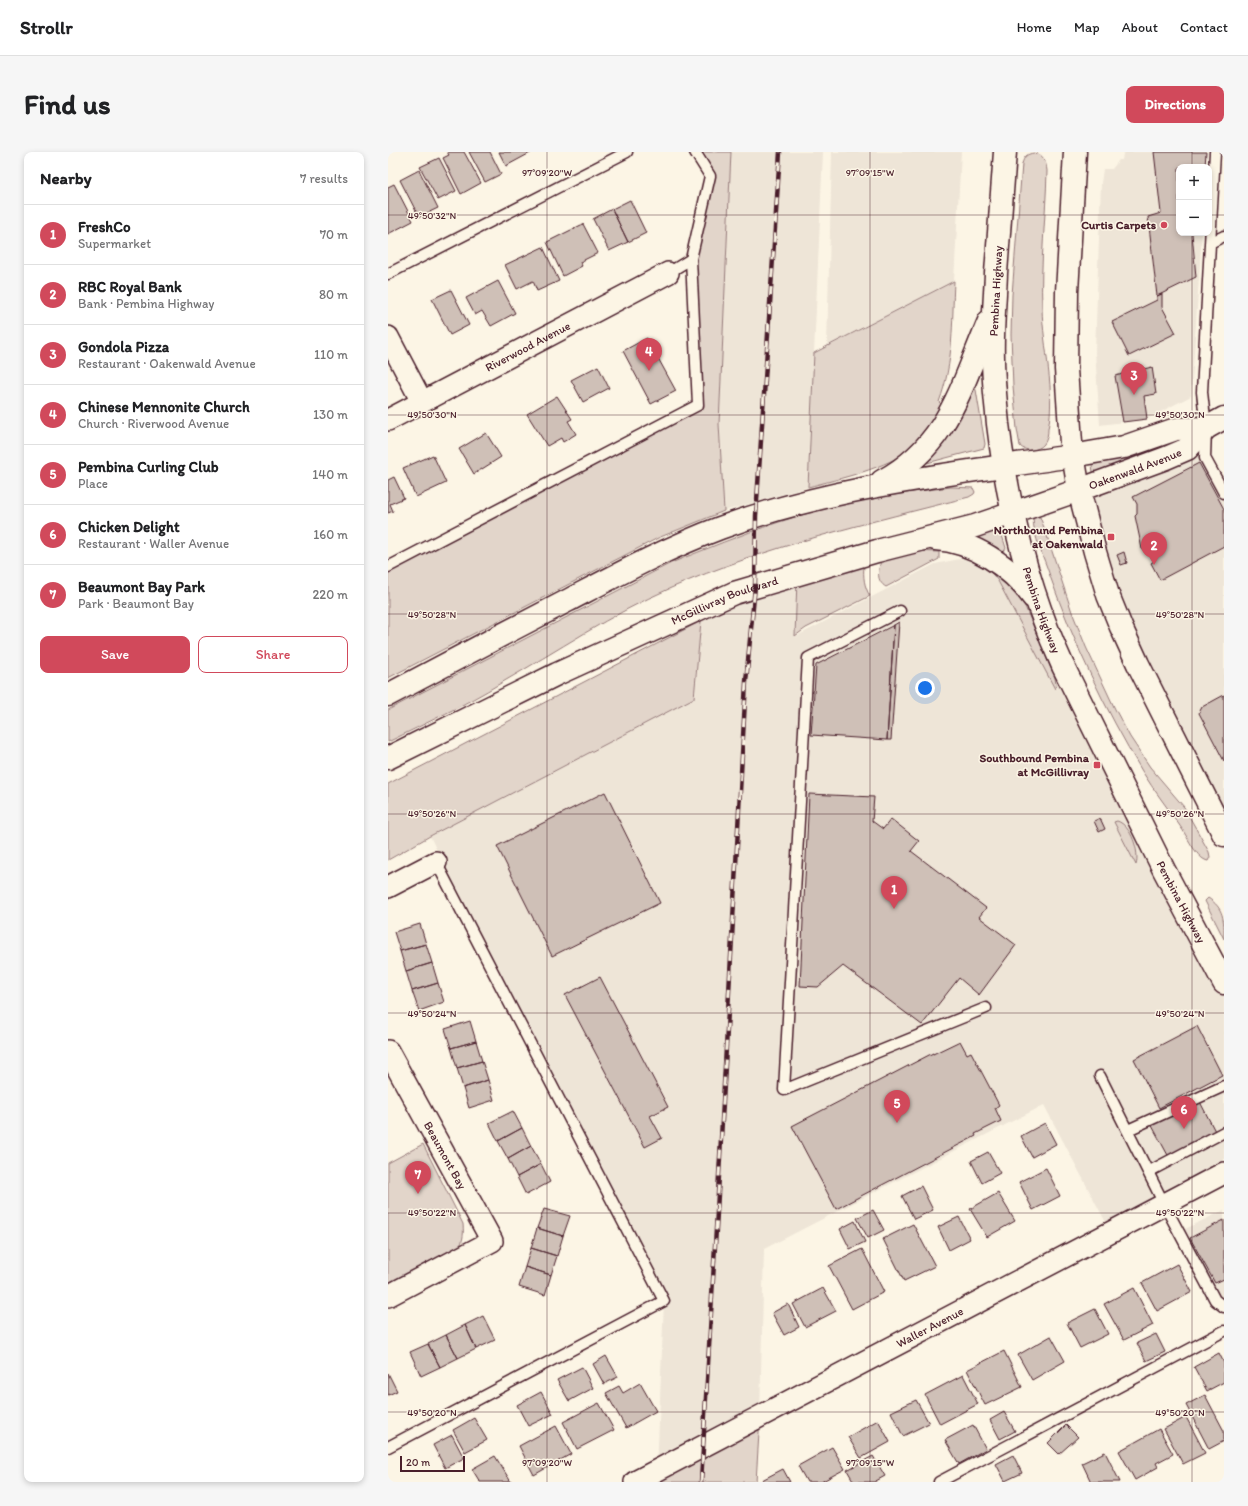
<!DOCTYPE html>
<meta charset="utf-8">
<style>
body{margin:0;font-family:Itim,sans-serif;background:#f6f6f6;color:#202124}
.controls{position:absolute;right:12px;top:12px;display:grid;overflow:hidden;border-radius:8px;box-shadow:0 2px 6px #0003}
.controls button{width:36px;height:36px;display:grid;place-items:center;padding:0;border:0;border-bottom:1px solid #e0e0e0;background:#fff;color:#202124;font:20px sans-serif}
.scale{position:absolute;left:12px;bottom:10px;width:65px;box-sizing:border-box;padding-left:4px;border:2px solid #4a1f2b;border-top:0;font-size:11px;line-height:14px;white-space:nowrap;color:#4a1f2b;-webkit-text-stroke:3px #fcf5e5;paint-order:stroke}
.you{position:absolute;left:537px;top:536px;width:14px;height:14px;margin:-10px;border:3px solid #fff;border-radius:50%;background:#1a73e8;box-shadow:0 0 0 6px #1a73e833}
.badge{display:grid;place-items:center;width:26px;height:26px;border-radius:50%;background:#d1495b;color:#fff;font-size:13px;font-weight:700}
.pin{position:absolute;translate:-50% -33px;filter:drop-shadow(0 1px 2px #0008)}
.pin::after{content:'';position:absolute;top:21px;width:14px;height:12px;background:inherit;clip-path:polygon(0 0,100% 0,50% 100%)}
.list{margin:0;padding:0;list-style:none}
h2{display:flex;justify-content:space-between;align-items:center;height:52px;margin:0;padding:0 16px;font-size:17px}
h2 small{font-size:13px;font-weight:400;color:#757577}
.list li{display:grid;grid-template-columns:26px 1fr auto;gap:12px;align-items:center;box-sizing:border-box;height:60px;padding:0 16px;border-top:1px solid #e0e0e0}
.list b{display:block;font-size:15px;white-space:nowrap}
.list p{margin:0;font-size:13px;white-space:nowrap;color:#757577}
.list em{font-size:13px;font-style:normal;color:#757577}
.actions{display:flex;gap:8px;padding:12px 16px}
.actions a{flex:1;padding:9px 0;border:1px solid #d1495b;border-radius:8px;text-align:center;font-size:14px;color:#d1495b}
.actions .main{background:#d1495b;color:#fff}
.map{position:relative;flex:none;width:836px;height:1330px;overflow:hidden;border-radius:8px}
header{display:flex;align-items:center;gap:24px;box-sizing:border-box;height:56px;padding:0 20px;background:#fff;border-bottom:1px solid #e0e0e0}
header strong{font-size:19px}
nav{display:flex;gap:22px;margin-inline-start:auto;font-size:14px}
.intro{display:flex;align-items:center;justify-content:space-between;box-sizing:border-box;height:96px;padding:0 24px}
h1{margin:0;font-size:28px}
.button{padding:10px 18px;border-radius:8px;background:#d1495b;color:#fff;font-size:14px;font-weight:700}
main{display:flex;gap:24px;padding:0 24px}
aside{flex:1;background:#fff;border-radius:8px;box-shadow:0 2px 6px #0003}
.map>svg:first-child{display:block}
.built{fill:#eee5d7}
.green{fill:#e2d5ca;stroke:#967a7a}
.building{fill:#cfc0b7;stroke:#4a1f2b}
.lines{fill:none;stroke-linecap:round;stroke-linejoin:round}
.service-casing{stroke:#4a1f2b;stroke-width:13}
.minor-casing{stroke:#4a1f2b;stroke-width:24}
.tertiary-casing{stroke:#4a1f2b;stroke-width:25}
.primary-casing{stroke:#4a1f2b;stroke-width:25}
.service{stroke:#fcf5e5;stroke-width:10}
.minor{stroke:#fcf5e5;stroke-width:21}
.tertiary{stroke:#fcf5e5;stroke-width:22}
.primary{stroke:#fcf5e5;stroke-width:22}
.rail-casing{stroke:#4a1f2b;stroke-width:4.5}
.rail{stroke:#fcf5e5;stroke-width:3;stroke-dasharray:9;stroke-linecap:butt}
.ticks{fill:none;stroke:#4a1f2b;stroke-width:1;stroke-opacity:0.45}
.poi-dot{fill:#d1495b;stroke:#fcf5e5;stroke-width:1.5}
.labels{text-anchor:middle;dominant-baseline:central;stroke-width:3;stroke-linejoin:round;paint-order:stroke}
.poi-label{font-size:12px;font-weight:bold;fill:#4a1f2b;stroke:#fcf5e5;text-anchor:end}
.street-label{font-size:12px;fill:#4a1f2b;stroke:#fcf5e5}
.ticks-label{font-size:10px;text-anchor:middle;fill:#4a1f2b;stroke:#fcf5e5;stroke-width:3;stroke-linejoin:round;paint-order:stroke}
</style>
<header>
<strong>Strollr</strong>
<nav><a>Home</a><a>Map</a><a>About</a><a>Contact</a></nav>
</header>
<div class="intro"><h1>Find us</h1><a class="button">Directions</a></div>
<main>
<aside>
<h2>Nearby<small>7 results</small></h2>
<ul class="list">
<li><span class="badge">1</span><div><b>FreshCo</b><p>Supermarket</p></div><em>70 m</em></li>
<li><span class="badge">2</span><div><b>RBC Royal Bank</b><p>Bank · Pembina Highway</p></div><em>80 m</em></li>
<li><span class="badge">3</span><div><b>Gondola Pizza</b><p>Restaurant · Oakenwald Avenue</p></div><em>110 m</em></li>
<li><span class="badge">4</span><div><b>Chinese Mennonite Church</b><p>Church · Riverwood Avenue</p></div><em>130 m</em></li>
<li><span class="badge">5</span><div><b>Pembina Curling Club</b><p>Place</p></div><em>140 m</em></li>
<li><span class="badge">6</span><div><b>Chicken Delight</b><p>Restaurant · Waller Avenue</p></div><em>160 m</em></li>
<li><span class="badge">7</span><div><b>Beaumont Bay Park</b><p>Park · Beaumont Bay</p></div><em>220 m</em></li>
</ul>
<div class="actions"><a class="main">Save</a><a>Share</a></div>
</aside>
<div class="map">
<svg width="836" height="1330" viewBox="0 0 836 1330">
<rect width="100%" height="100%" fill="#fcf5e5"/>
<filter id="ink" filterUnits="userSpaceOnUse"><feTurbulence type="fractalNoise" baseFrequency=".025" numOctaves="2"/><feDisplacementMap in="SourceGraphic" scale="8" xChannelSelector="R" yChannelSelector="G"/><feConvolveMatrix kernelMatrix="1 2 1 2 8 2 1 2 1" color-interpolation-filters="sRGB"/></filter>
<g filter="url(#ink)">
<path class="built" d="M343 0H435L420 335 336 359 331 272Z
M444 0H573L566 129 439 194Z
M738 0H818L791 15V81H814L803 244 759 267 712 273 707 200 713 31 715 17H724L731 8H734L735 2Z
M818 276 817 306 836 341V683L774 561 691 338Z
M596 402 625 423 836 831V1021L723 1080 656 953 376 1097 372 1264 269 1319 276 1149 123 855 42 684 306 546 313 469 355 447 409 428 407 485 547 412Z
M836 1058V1155L791 1080Z"/>
<path class="green" d="M307 0H343L331 272 336 359 270 386 0 526V419L310 253 303 107 322 24Z
M646 1C656 2 658 10 659 19 658 64 652 110 654 156 655 195 668 239 660 277 660 282 659 288 656 292 651 299 637 300 632 294L629 277 625 234 623 183 624 143 634 12C636 5 638 2 646 1Z
M566 129C564 171 566 210 551 250L555 254C547 269 536 284 523 296 501 316 450 327 420 335L426 201Z
M584 236H587L588 238 597 292 596 296 539 311 537 310Z
M785 289H788V292L709 320H705L704 313 706 310 735 306 752 302Z
M563 335 585 336 587 340 586 342 581 345C483 370 376 395 283 436 223 462 169 499 113 531 77 553 38 571 0 590V558L283 411C318 397 352 383 388 371 444 352 504 342 563 335Z
M647 364 652 365 657 378 684 460 698 495 727 557 742 585 762 615 796 655 821 700 822 705 820 709C809 707 800 686 794 677 781 657 766 639 754 619 717 557 686 492 662 424 656 405 645 385 645 365Z
M611 374 618 396 615 401 575 387Z
M523 399 551 400V407L498 435C488 429 490 419 493 409Z
M476 413C475 425 476 434 482 444L418 476 407 484 409 428Z
M602 419 628 433 667 526 668 533 667 537 610 429Z
M313 469 306 546 42 684 0 708V632Z
M729 669C743 673 752 700 748 713L726 670Z
M820 746C836 756 836 767 836 787L817 749Z
M35 992 75 1072C76 1084 75 1091 68 1100L0 1139V1011Z
M372 1264 368 1330H268Z"/>
<path class="building" d="M59 0H76L93 31 73 42 55 6 61 3Z
M81 0H102L113 22 97 30Z
M111 0H144L118 14Z
M766 0H818L817 15H791V81H804L808 125 769 144 760 65 773 61Z
M51 6 68 39 50 48 32 15Z
M31 18 50 56 31 65 12 28Z
M6 32 25 69 0 82V35Z
M242 48 258 81 240 90 224 57Z
M224 57 240 90 221 99 205 67Z
M195 72 210 101 192 110 194 114 175 124 159 90Z
M155 95 171 129 149 139 145 129 129 137 117 113Z
M110 129 127 161 103 174 94 159 87 163 78 146Z
M63 138 81 173 62 183 44 147Z
M774 142V155L788 181 741 204 724 170 769 148V144Z
M259 186 288 239 263 252 235 199Z
M210 214 221 236 195 250 183 228Z
M764 215 768 242 756 244 759 267 735 270 727 224Z
M169 244 184 267 180 269 188 282 175 290 173 286 159 294 139 262Z
M98 281 113 305 86 322 71 297Z
M45 303 58 331 28 345 15 316Z
M811 311 836 357V394L772 428 763 411 766 409 760 398 754 397 747 364 749 362V352L745 345Z
M6 325 16 346 2 352 5 359 0 361V328Z
M736 400 739 411 733 413 729 403Z
M511 470 503 588H499L506 473Z
M506 473 499 588 423 583 428 513Z
M836 543V609L811 561 814 555Z
M217 640 272 751 164 804 109 694Z
M421 642 486 645 484 669 495 677 503 667 531 689 523 699 598 756 591 765 628 793 591 843 571 826 534 873 455 814 430 835 412 834Z
M712 666 717 677 711 680 706 669Z
M32 772 38 792 12 799 6 780Z
M38 792 44 811 18 819 12 799Z
M44 811 50 831 24 839 18 819Z
M212 825 280 955 262 964 274 986 257 995 177 843Z
M50 831 56 850 31 859 24 839Z
M82 869 88 889 63 896 57 877Z
M809 874 834 923 771 956 746 907Z
M88 889 94 909 69 916 63 896Z
M572 889 579 902 583 900 611 953 607 956 613 969 587 982 588 984 448 1057 404 974 545 901V902Z
M94 909 100 928 75 936 69 916Z
M100 928 106 948 81 956 75 936Z
M810 946 829 983 782 1007 762 970Z
M125 959 134 976 110 989 101 971Z
M657 971 668 992 644 1005 633 984Z
M134 976 143 994 120 1007 110 989Z
M143 994 153 1012 129 1025 120 1007Z
M600 1000 612 1021 594 1031 583 1009Z
M153 1012 162 1030 138 1043 129 1025Z
M658 1016 672 1044 645 1058 631 1030Z
M533 1034 545 1058 526 1067 514 1044Z
M610 1041 627 1069 599 1085 582 1057Z
M156 1057 182 1064 175 1084 149 1076Z
M485 1058 496 1078 480 1086 469 1066Z
M571 1065 582 1087 561 1098 550 1075Z
M836 1068V1127L827 1131 802 1086Z
M467 1069 477 1090 462 1097 452 1077Z
M525 1072 547 1114 516 1129 495 1087Z
M149 1076 175 1084 169 1104 143 1096Z
M143 1096 169 1104 163 1123 137 1115Z
M474 1097 496 1140 464 1157 441 1114Z
M789 1112 804 1140 769 1159 754 1131Z
M137 1115 163 1123 157 1143 131 1135Z
M435 1136 448 1159 417 1175 405 1152Z
M746 1136 765 1173 736 1188 716 1152Z
M400 1152 411 1175 396 1183 384 1161Z
M707 1157 720 1182 692 1196 679 1171Z
M95 1164 107 1188 88 1197 77 1173Z
M77 1173 88 1197 70 1206 58 1183Z
M768 1182 777 1200 758 1209 749 1191Z
M58 1183 70 1206 52 1215 40 1192Z
M663 1184 677 1209 644 1228 630 1203Z
M40 1192 52 1215 33 1224 22 1200Z
M616 1199 634 1235 597 1253 579 1218Z
M831 1201 836 1211V1230L819 1239 806 1215Z
M218 1204 230 1225 216 1232 205 1212Z
M194 1215 205 1236 181 1249 169 1228Z
M0 1221 9 1239 0 1243Z
M575 1223 590 1252 552 1272 537 1243Z
M252 1231 268 1259 238 1276 218 1241 231 1234 235 1241Z
M153 1240 165 1262 140 1274 129 1253Z
M817 1243 836 1279V1289L821 1297 798 1253Z
M528 1248 541 1271 515 1284 503 1260Z
M211 1251 226 1278 189 1297 175 1270Z
M616 1260 627 1279 612 1287 602 1268Z
M798 1265 817 1301 795 1312 776 1277Z
M86 1266 99 1288 77 1300 65 1278Z
M490 1268 502 1290 473 1306 460 1285Z
M585 1273 598 1297 571 1312 557 1288Z
M678 1273 690 1285 671 1302 660 1291Z
M168 1274 183 1302 146 1323 131 1294Z
M771 1277 785 1302 768 1311 770 1315 747 1328 731 1299Z
M64 1283 76 1306 57 1316 45 1293Z
M444 1295 457 1317 433 1330H419L410 1314Z
M717 1300 732 1330H703L694 1311Z
M625 1303 634 1321 617 1329 608 1312Z
M107 1304 123 1330H92L84 1317Z
M485 1304 497 1324 486 1330H466L459 1318Z
M395 1317 402 1330H375L374 1328Z"/>
<g class="lines">
<defs>
<path id="service" d="M827 0 814 240 818 276 817 306 836 341
M822 91 836 84
M303 107 322 24 307 0
M0 122 239 0
M0 415 310 253 303 107 280 121
M512 459 420 506 396 938 598 856
M712 924 776 1052 827 1148 836 1155
M740 978 836 934
M760 1020 836 980
M0 1295 276 1149 48 710
M551 1330 836 1179"/>
<g id="minor">
<path d="M0 185 34 250"/>
<path id="s1" d="M0 268 280 121"/>
<path d="M0 735 48 710"/>
<path id="s2" d="M0 899 104 1089 0 1144"/>
<path id="s3" d="M247 1330 836 1021"/>
</g>
<g id="tertiary">
<path d="M684 304 736 295 788 277 818 276"/>
<path id="s4" d="M691 338 778 306 799 297 818 276 836 266"/>
</g>
<g id="primary">
<path id="s5" d="M617 0C614 40 611 81 608 121 607 149 604 178 605 206 605 228 608 250 610 272 620 355 640 438 675 514L776 718 836 831"/>
<path d="M687 0 679 140 678 217 683 291 691 338 707 400 720 443 733 475 750 512 836 683"/>
<path d="M494 329C561 293 573 234 601 169"/>
<path d="M547 387C585 389 623 415 645 445"/>
<path d="M0 543C60 511 119 480 179 449 229 423 279 396 332 376 445 334 565 322 684 304"/>
<path id="s6" d="M0 606 169 522 346 441 489 399 587 374 691 338"/>
</g>
</defs>
<use href="#service" class="service-casing"/>
<use href="#minor" class="minor-casing"/>
<use href="#tertiary" class="tertiary-casing"/>
<use href="#primary" class="primary-casing"/>
<use href="#service" class="service"/>
<use href="#minor" class="minor"/>
<use href="#tertiary" class="tertiary"/>
<use href="#primary" class="primary"/>
<defs>
<path id="rail" d="M313 1330 329 1060 358 530 367 434 368 364 392 0"/>
</defs>
<use href="#rail" class="rail-casing"/>
<use href="#rail" class="rail"/>
</g>
</g>
<path class="ticks" d="M159 0V1330M482 0V1330M804 0V15M0 63H791M821 63H836M804 81V1330M0 263H836M0 462H836M0 662H836M0 861H836M0 1061H836M0 1260H836"/>
<g class="poi-dot">
<circle cx="776" cy="73" r="4"/>
<rect x="719" y="381" width="8" height="8" rx="2"/>
<rect x="705" y="609" width="8" height="8" rx="2"/>
</g>
<g class="labels">
<g class="poi-label">
<text x="768" y="73">Curtis Carpets</text>
<text x="715" y="378">Northbound Pembina<tspan x="715" dy="14">at Oakenwald</tspan></text>
<text x="701" y="606">Southbound Pembina<tspan x="701" dy="14">at McGillivray</tspan></text>
</g>
<g class="street-label">
<text transform="translate(608 139) rotate(-87)">Pembina Highway</text>
<text stroke="none"><textPath href="#s1" startOffset="158">Riverwood Avenue</textPath></text>
<text stroke="none"><textPath href="#s4" startOffset="60">Oakenwald Avenue</textPath></text>
<text stroke="none"><textPath href="#s6" startOffset="372">McGillivray Boulevard</textPath></text>
<text stroke="none"><textPath href="#s5" startOffset="464">Pembina Highway</textPath></text>
<text stroke="none"><textPath href="#s5" startOffset="788">Pembina Highway</textPath></text>
<text stroke="none"><textPath href="#s2" startOffset="119">Beaumont Bay</textPath></text>
<text stroke="none"><textPath href="#s3" startOffset="333">Waller Avenue</textPath></text>
</g>
</g>
<g class="ticks-label">
<text x="159" y="24">97°09'20"W</text>
<text x="482" y="24">97°09'15"W</text>
<text x="44" y="67">49°50'32"N</text>
<text x="44" y="266">49°50'30"N</text>
<text x="792" y="266">49°50'30"N</text>
<text x="44" y="466">49°50'28"N</text>
<text x="792" y="466">49°50'28"N</text>
<text x="44" y="665">49°50'26"N</text>
<text x="792" y="665">49°50'26"N</text>
<text x="44" y="865">49°50'24"N</text>
<text x="792" y="865">49°50'24"N</text>
<text x="44" y="1064">49°50'22"N</text>
<text x="792" y="1064">49°50'22"N</text>
<text x="44" y="1264">49°50'20"N</text>
<text x="792" y="1264">49°50'20"N</text>
<text x="159" y="1314">97°09'20"W</text>
<text x="482" y="1314">97°09'15"W</text>
</g>
</svg>
<div class="controls">
<button>+</button>
<button>−</button>
</div>
<div class="scale">20 m</div>
<div class="you"></div>
<div class="pin badge" style="left:506px;top:757px">1</div>
<div class="pin badge" style="left:766px;top:413px">2</div>
<div class="pin badge" style="left:746px;top:243px">3</div>
<div class="pin badge" style="left:261px;top:219px">4</div>
<div class="pin badge" style="left:509px;top:971px">5</div>
<div class="pin badge" style="left:796px;top:977px">6</div>
<div class="pin badge" style="left:30px;top:1042px">7</div>
</div>
</main>
